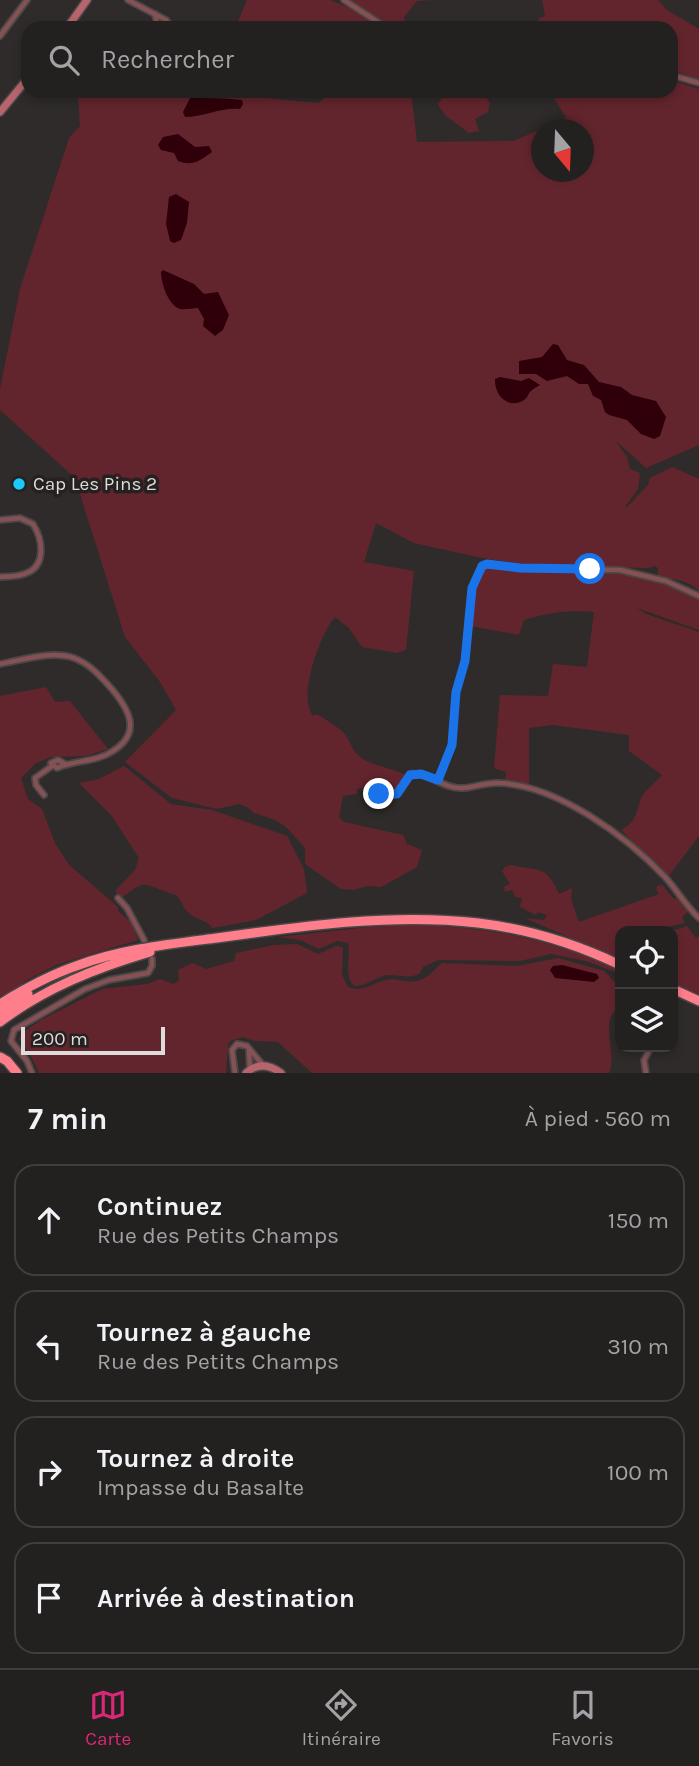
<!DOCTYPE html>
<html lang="fr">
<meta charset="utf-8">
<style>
body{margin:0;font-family:Karla,sans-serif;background:#2f2d2d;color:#f1f3f6}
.controls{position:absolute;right:21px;bottom:21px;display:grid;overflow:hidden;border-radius:14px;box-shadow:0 4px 10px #0003}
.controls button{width:63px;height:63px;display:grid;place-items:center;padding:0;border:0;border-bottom:2px solid #403e3e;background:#232020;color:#f1f3f6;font:35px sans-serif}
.compass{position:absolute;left:531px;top:119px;width:63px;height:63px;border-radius:50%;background:#232020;box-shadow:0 4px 10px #0003;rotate:161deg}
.scale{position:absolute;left:21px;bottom:18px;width:144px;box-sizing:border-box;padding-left:7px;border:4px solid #dedbdb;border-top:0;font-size:19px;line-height:24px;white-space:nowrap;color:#dedbdb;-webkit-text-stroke:5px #252121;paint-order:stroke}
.stop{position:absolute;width:21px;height:21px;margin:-16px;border:5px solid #1a73e8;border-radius:50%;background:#fff}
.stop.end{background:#1a73e8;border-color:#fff;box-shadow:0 2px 7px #0008}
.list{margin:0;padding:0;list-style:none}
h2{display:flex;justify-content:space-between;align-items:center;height:91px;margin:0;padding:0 28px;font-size:30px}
h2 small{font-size:23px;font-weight:400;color:#a3a3a5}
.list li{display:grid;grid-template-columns:46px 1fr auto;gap:21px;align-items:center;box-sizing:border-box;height:112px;margin:0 14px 14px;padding:0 14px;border:2px solid #403e3e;border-radius:21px}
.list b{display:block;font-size:26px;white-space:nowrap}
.list p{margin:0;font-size:23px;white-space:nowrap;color:#a3a3a5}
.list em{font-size:23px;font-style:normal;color:#a3a3a5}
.icon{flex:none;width:38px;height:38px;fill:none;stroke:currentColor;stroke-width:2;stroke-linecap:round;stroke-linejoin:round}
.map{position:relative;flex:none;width:699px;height:1073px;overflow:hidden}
.search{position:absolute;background:#232020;box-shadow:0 4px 10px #0003;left:21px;right:21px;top:21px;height:77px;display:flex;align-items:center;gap:18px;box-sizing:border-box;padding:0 24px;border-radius:21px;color:#a3a3a5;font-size:26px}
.sheet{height:595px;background:#232020}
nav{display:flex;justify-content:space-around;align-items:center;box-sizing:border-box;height:98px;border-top:2px solid #403e3e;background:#232020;font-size:19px;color:#a3a3a5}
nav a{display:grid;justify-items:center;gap:4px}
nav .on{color:#db2777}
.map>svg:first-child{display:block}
.green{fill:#63252d;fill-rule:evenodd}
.water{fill:#2f0009}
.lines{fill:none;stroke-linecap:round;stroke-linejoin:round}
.street-casing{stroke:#4b4747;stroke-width:8}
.secondary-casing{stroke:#4b4747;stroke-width:10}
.highway-casing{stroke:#4b4747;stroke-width:12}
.street{stroke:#855155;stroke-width:4.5}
.secondary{stroke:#b7646c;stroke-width:7}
.highway{stroke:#ff7e8c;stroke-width:9}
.route{stroke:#1a73e8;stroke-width:9}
.poi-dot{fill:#1acafc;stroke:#252121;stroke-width:2.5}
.labels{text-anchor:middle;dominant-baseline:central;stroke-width:7;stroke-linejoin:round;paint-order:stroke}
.poi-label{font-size:19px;fill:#dedbdb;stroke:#252121;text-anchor:start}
</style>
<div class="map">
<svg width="699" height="1073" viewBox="0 0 699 1073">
<rect width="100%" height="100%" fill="#2f2b2b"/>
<path class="green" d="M247 0H330L350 8 351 0H433L417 1 404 17 406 28H235Z
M542 0H658L667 10 699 29V79L671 70V28H538L539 18 545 16Z
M671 80 699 89V445L646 468 615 440 627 457 630 469 640 473 638 489 625 507H627L648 485 650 478 672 467 699 479V591C686 578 674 581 658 576V568L655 566 648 568 539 566 482 558 414 543 376 523 364 562 414 571 406 650 397 653 362 647 349 628 335 617C320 634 297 697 313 716L317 714C322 717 341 729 344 733 350 740 351 749 359 756 371 766 392 768 406 775 398 805 377 783 357 789V794L343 796 339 817 344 822 403 835 407 844 422 850 417 867 381 887 368 886 353 890 341 889 305 864V848L286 827 275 820 254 813 247 807 239 804 217 809 172 798 125 762 176 710 160 682 125 637 75 478 0 410V389L20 289 69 138 80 126 78 93 266 98 318 103 335 91H411L417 142 514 141 566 118 554 98 562 93 671 91ZM542 130H584V172H542Z
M445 92 485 96 490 103 488 112 475 119 479 131 469 133 446 116 438 105Z
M488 567 618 571 669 584 699 597V630L637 608 646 614 699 632V836L667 878 621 830C637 822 636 811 642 796 644 792 658 780 662 775L629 751V735L553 725 529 728V791L519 785 505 782 506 772 494 768 500 695 548 696 553 664 587 667 594 612C568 609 548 613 524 620L519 635 470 626 474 586 483 568Z
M46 687 55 702 70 701 108 749 86 756 51 757 36 763 21 778 28 799 42 809 55 843 69 865 118 907V911L131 922 138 940 56 965 27 980 9 993 0 996V696Z
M124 766 171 804 212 810 287 836 304 869 307 893 256 920 213 928C203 918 199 921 190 914 183 909 182 901 177 896 175 894 169 893 167 892 141 883 145 880 122 898L115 891 135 870 139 858 112 816 79 783 99 779Z
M511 865C537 872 546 863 559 894L572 888 571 899 579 922 659 894 656 888 659 885 663 886 674 899 678 897 688 912 682 917 685 923 651 931H620V944L617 948 620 950V960L525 918 544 920 547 915 538 912 536 915 520 907 522 898 515 897 512 890 505 892 504 887 510 884 502 871 505 867Z
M415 925C491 927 550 940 620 969V974L586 961 551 954 520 961 438 960 423 967 420 973C408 980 400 974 387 975 376 977 367 986 355 986 343 977 351 957 348 943L337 941 319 949 300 940 278 937 369 927Z
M687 926 696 938 699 936V997L673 985 672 931Z
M297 944 318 954 336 946 343 947 342 975 348 987C364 993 371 983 386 980 397 977 408 985 420 980 429 977 435 969 442 963L518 966 558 958 604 971 615 982V1011C601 1024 617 1054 609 1073H312L278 1042 254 1041 243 1037 230 1041 228 1045 226 1073H39L32 1058 19 1039 22 1033 41 1020 102 989 147 984 160 979 173 984 179 981 178 970 192 963 206 969 234 961 236 953 274 945Z"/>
<path class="water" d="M190 98C207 98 225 98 242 100L243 104 240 109C223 107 202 117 185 117L183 112Z
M178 134 195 147 209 146 212 152C200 160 194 167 178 161L174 153 161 150 158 145 163 137Z
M176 194 189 202 187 223 181 240 174 243 170 241 166 224 169 197Z
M163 270 194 284 204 294 218 292 229 315 223 330 215 336 203 326 204 319 198 308C193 308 185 310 180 309 168 305 161 283 161 272Z
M553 344 558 345 567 360 584 365 599 382 621 387 632 395 656 401 666 417 660 436 654 439 641 434 627 420 609 415 605 412 601 400 593 396 588 384H579L567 376 547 381 536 374H519V361L542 357Z
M500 377 521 381 529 378 540 385C540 385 531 390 531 391 528 393 528 398 524 400 508 410 494 395 495 379Z
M562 965 597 974 599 978 594 982 555 978 550 970 553 966Z"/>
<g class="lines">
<defs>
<path id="street" d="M128 0 166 20 169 24 167 28
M344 0 387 28
M155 14 158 28
M500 25 501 28
M0 36 27 0
M671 75 699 83
M0 520 20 518 33 524C43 540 47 567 24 574 16 577 8 576 0 577
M0 664C23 660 51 650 74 658 90 664 100 676 111 688 128 708 143 732 113 751 97 762 75 760 57 768L51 763 58 760 65 764
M438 780 452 745 456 692 465 661 472 588 482 566 487 564 520 568 620 570 666 581 699 596
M367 792 389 795 397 794 410 774C430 772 443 789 462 788 474 788 485 782 499 783 557 785 626 836 665 877 677 890 686 906 699 918
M44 795 36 785 35 778 52 766
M118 898 127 908 144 940
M249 1051 250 1069
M32 1073 27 1061 11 1041 14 1030 85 989 109 980 148 973 152 966V959
M235 1073 232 1050 237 1044 247 1046 262 1064
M646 1073 644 1060 648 1053"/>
<path id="secondary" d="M67 28 87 0
M0 112 28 78
M246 1073C257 1063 269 1064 281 1073"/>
<path id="highway" d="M673 989 699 1001
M0 1004C24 989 50 975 76 966 121 949 170 944 217 938 302 926 392 913 478 923 528 929 574 943 620 965
M0 1013 28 994
M0 1022C45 988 96 968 150 952
M0 1057 7 1061 17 1073"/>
</defs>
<use href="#street" class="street-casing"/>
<use href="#secondary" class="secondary-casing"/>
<use href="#highway" class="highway-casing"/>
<use href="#street" class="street"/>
<use href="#secondary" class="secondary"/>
<use href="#highway" class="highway"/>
</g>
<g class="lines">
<path class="route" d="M379 794H397L410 775 421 774 438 780 452 745 456 692 465 661 472 588 482 566 487 564 520 568 590 569"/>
</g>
<circle class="poi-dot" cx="19" cy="484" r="7"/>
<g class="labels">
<g class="poi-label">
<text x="33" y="484">Cap Les Pins 2</text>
</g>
</g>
</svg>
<div class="controls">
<button><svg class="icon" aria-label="locate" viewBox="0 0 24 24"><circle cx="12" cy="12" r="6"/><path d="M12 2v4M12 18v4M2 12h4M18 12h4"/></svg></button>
<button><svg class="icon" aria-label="layers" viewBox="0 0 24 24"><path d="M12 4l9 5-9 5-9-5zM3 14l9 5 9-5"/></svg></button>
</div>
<svg class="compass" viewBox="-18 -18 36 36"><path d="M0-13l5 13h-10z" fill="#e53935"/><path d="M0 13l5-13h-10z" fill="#a3a3a5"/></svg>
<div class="scale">200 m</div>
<div class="stop" style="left:590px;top:569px"></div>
<div class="stop end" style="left:379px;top:794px"></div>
<div class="search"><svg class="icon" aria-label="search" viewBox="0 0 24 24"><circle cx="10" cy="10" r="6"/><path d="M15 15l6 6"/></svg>Rechercher</div>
</div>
<section class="sheet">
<h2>7 min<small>À pied · 560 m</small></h2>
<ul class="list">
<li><svg class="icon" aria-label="ahead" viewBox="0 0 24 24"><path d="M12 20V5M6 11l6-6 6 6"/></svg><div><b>Continuez</b><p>Rue des Petits Champs</p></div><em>150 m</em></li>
<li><svg class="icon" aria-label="left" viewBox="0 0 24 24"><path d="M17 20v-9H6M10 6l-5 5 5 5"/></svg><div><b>Tournez à gauche</b><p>Rue des Petits Champs</p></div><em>310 m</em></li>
<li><svg class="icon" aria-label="right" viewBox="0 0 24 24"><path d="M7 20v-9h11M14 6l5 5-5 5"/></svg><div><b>Tournez à droite</b><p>Impasse du Basalte</p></div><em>100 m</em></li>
<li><svg class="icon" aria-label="arrive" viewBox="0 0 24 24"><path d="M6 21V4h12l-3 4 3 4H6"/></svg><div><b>Arrivée à destination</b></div></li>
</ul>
</section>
<nav>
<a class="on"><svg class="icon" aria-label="map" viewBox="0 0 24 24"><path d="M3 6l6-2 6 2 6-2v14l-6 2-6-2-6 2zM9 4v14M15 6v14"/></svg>Carte</a>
<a><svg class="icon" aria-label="directions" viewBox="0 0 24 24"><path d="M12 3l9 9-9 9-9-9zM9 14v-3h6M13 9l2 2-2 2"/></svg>Itinéraire</a>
<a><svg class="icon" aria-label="saved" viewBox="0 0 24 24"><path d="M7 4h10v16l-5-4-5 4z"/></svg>Favoris</a>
</nav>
